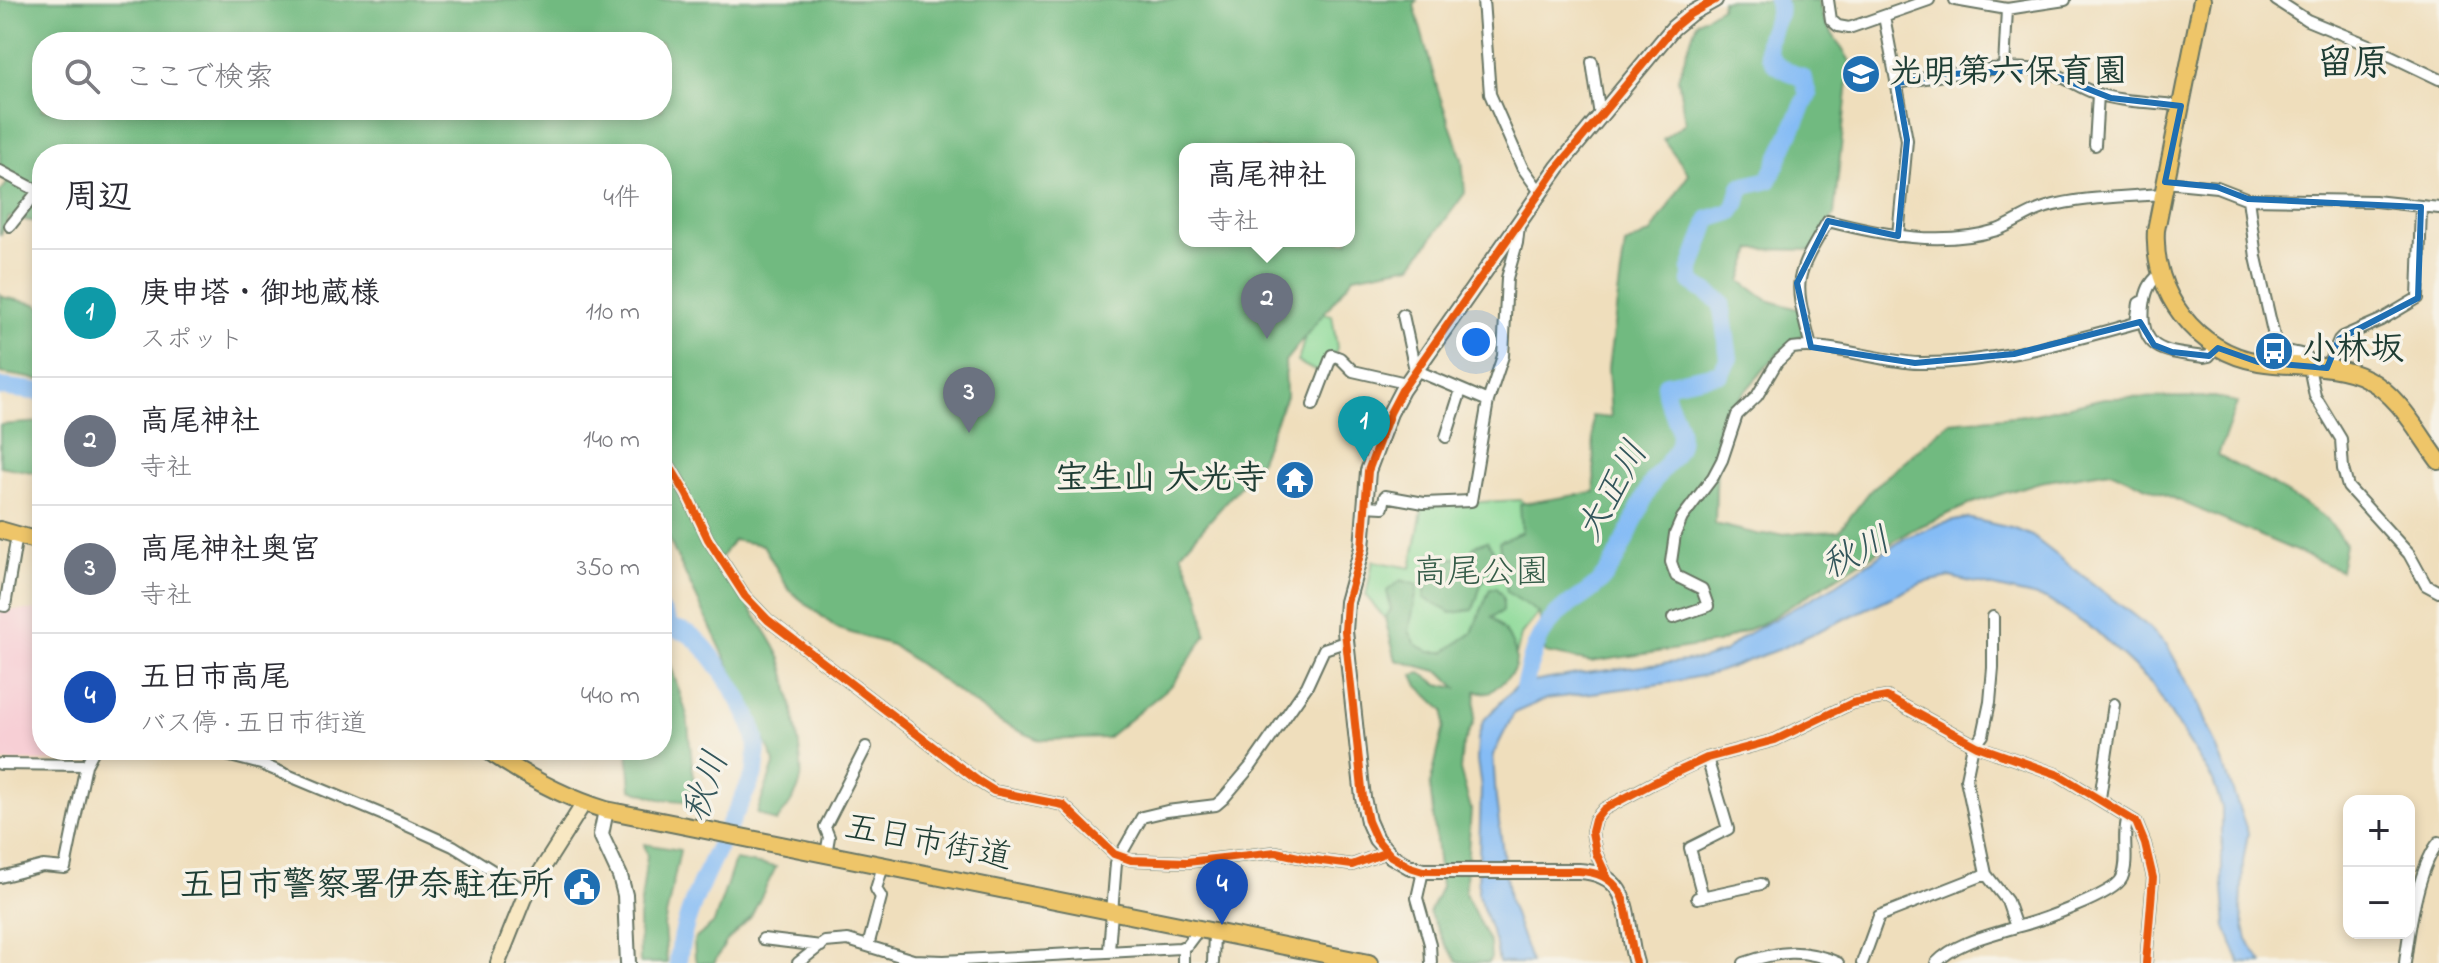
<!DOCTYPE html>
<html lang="ja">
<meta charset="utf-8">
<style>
body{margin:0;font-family:"Indie Flower","Klee One",sans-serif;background:#f7f7f7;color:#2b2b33}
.controls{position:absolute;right:24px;bottom:24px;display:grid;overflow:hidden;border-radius:16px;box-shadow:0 4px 12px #0003}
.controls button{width:72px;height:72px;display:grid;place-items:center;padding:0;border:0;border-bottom:2px solid #e1e1e2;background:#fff;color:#2b2b33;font:40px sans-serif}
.you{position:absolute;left:1476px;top:342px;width:28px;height:28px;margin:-20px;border:6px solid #fff;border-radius:50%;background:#1a73e8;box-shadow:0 0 0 12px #1a73e833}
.badge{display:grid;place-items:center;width:52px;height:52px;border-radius:50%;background:#1f6fb2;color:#fff;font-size:26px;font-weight:700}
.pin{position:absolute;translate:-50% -66px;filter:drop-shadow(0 2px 4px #0008)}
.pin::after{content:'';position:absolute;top:42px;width:28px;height:24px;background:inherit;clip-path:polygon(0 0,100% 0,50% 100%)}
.popup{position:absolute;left:1179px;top:143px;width:176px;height:104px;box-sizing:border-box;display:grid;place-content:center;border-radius:16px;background:#fff;filter:drop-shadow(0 2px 6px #0005);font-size:26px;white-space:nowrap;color:#7c7c81}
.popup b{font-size:30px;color:#2b2b33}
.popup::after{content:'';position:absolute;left:50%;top:100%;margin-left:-16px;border:16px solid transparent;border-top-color:#fff}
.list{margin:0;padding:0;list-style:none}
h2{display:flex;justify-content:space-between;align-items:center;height:104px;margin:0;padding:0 32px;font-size:34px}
h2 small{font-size:26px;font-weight:400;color:#7c7c81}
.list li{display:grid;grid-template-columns:52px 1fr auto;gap:24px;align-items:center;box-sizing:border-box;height:128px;padding:0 32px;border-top:2px solid #e1e1e2}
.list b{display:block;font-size:30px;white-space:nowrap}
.list p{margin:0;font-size:26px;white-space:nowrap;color:#7c7c81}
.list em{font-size:26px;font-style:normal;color:#7c7c81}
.icon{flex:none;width:44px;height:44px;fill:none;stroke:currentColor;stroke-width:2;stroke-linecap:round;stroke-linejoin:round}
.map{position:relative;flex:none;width:2439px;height:963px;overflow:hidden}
.search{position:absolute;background:#fff;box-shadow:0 4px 12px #0003;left:32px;top:32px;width:640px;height:88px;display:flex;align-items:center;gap:20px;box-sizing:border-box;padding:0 28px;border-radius:32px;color:#7c7c81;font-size:30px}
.panel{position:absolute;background:#fff;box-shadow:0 4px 12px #0003;left:32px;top:144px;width:640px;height:616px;border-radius:32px}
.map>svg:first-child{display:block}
.built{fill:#f7cfd5}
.green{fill:#8cda98;stroke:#568c66;stroke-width:2}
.forest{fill:#71ba80;stroke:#487c5a;stroke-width:2;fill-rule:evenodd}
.water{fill:#85bcf5;stroke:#527c94;stroke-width:2}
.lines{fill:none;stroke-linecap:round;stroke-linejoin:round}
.river{stroke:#85bcf5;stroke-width:18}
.minor-casing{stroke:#687564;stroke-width:14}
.tertiary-casing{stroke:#687564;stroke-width:18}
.secondary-casing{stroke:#687564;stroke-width:18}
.primary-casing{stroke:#687564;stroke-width:20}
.minor{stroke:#fff;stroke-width:10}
.tertiary{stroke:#fff;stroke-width:14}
.secondary{stroke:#f8e8c3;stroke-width:14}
.primary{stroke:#eec569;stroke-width:16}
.cycleway-casing{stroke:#f7f3e8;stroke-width:13}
.cycleway{stroke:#e8590c;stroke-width:8}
.marked{fill:none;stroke:#1f6fb2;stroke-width:6;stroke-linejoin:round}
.labels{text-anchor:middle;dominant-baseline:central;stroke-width:7;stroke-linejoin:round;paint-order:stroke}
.poi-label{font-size:34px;font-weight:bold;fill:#1f3d34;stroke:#f7f3e8;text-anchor:start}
.park-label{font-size:34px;fill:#355c48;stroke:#f7f3e8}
.street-label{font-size:34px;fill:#1f3d34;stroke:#f7f3e8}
.neighbourhood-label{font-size:36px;font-weight:bold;fill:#1f3d34;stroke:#f7f3e8}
.water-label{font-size:36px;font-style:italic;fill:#33565b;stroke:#f7f3e8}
</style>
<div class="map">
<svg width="2439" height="963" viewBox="0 0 2439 963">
<rect width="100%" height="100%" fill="#f7f3e8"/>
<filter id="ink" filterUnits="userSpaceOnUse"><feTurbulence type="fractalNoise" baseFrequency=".0125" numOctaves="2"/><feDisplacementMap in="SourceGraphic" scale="16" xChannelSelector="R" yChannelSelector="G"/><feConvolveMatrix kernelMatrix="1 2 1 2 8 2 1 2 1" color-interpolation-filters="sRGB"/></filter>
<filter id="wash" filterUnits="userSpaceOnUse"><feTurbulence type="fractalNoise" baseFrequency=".006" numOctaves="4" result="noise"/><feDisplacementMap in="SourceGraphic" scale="32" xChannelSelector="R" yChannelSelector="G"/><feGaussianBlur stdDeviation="1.8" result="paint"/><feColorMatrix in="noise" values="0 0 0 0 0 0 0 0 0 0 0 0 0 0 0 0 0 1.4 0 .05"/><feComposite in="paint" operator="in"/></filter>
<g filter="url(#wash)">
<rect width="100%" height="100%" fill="#efdebc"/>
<path class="built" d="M0 610H42V750H90L84 760 0 762Z"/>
<path class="green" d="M1323 313 1332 315 1337 348 1326 377 1298 362 1309 322Z
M1520 500 1572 536 1539 613 1521 635 1512 673 1489 693 1458 689 1441 672 1396 660 1385 618 1366 596 1373 561 1411 568 1423 505Z"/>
<path class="forest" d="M0 0H1417L1414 5 1438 91 1462 159 1465 193 1412 265 1354 276 1285 361 1286 396 1257 467 1181 553 1200 597 1206 635 1173 684 1107 738 1040 740 1003 724 892 645 838 629 789 590 763 545 733 540 716 565C739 594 764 624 780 657 787 673 804 762 801 779 798 795 786 810 776 822L757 813 775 762 662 525V154H42V223L9 217 0 236V192L8 182 0 178ZM42 42H662V110H42ZM1185 149H1349V241H1185Z
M1722 0H1818L1824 21 1850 61 1834 215 1813 250 1752 249 1741 281 1767 300 1798 309 1805 333 1779 352 1718 423 1715 524 1761 535 1839 531 1871 490 1950 422 2036 414 2104 398 2214 397 2237 403 2218 456 2270 483 2327 519 2345 544 2340 570 2110 471 2040 482 1975 502 1912 530 1763 623 1717 643 1591 662 1545 653 1539 613 1507 592 1499 542 1522 532 1520 504 1595 492 1592 416 1611 418 1608 368 1625 245 1651 233 1689 174 1663 139 1685 123 1678 78 1697 22 1721 7Z
M0 294 2 297 36 304 42 308V380L0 373Z
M42 422V471L37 473 0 466V425Z
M1487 541 1493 550 1492 575 1482 582 1473 610 1451 613 1424 598 1426 585 1436 576 1432 553 1450 559 1467 556 1476 545Z
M1401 580 1418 585 1409 631 1416 644 1430 652H1444L1472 633 1490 589 1496 588 1503 597V611L1492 617C1506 631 1526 656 1510 675 1504 682 1496 687 1489 693L1476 691 1474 721 1462 748 1460 770 1471 809 1465 893 1490 944 1491 958 1488 963 1458 962 1446 945 1429 913 1441 887 1430 785 1444 726V711L1418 686 1413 675 1421 673 1438 684 1457 688 1441 672 1396 660 1385 618 1391 610 1387 591Z
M662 639 687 715 696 802 660 799 631 789 628 750H662Z
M644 844 680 850 664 926 667 963H640L639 918 647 856Z
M735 860 776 867 751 917 726 942 714 963H698L695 958 694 940 714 923Z"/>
<path class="water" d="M1967 518 2015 529 2032 536 2146 625 2167 645 2194 694 2222 761 2248 833 2243 862 2241 913 2247 940 2263 963H2240L2226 927 2222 874V808L2213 781 2152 684 2096 631 2046 599 1950 577 1922 583 1782 648 1715 673 1667 683 1546 699 1514 713 1493 755 1496 799 1509 900 1531 963H1499L1496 945 1478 894 1481 787 1477 761 1478 738 1483 721 1517 685 1577 674 1702 659 1724 652 1742 637 1837 584 1905 538 1937 525Z"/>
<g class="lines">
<path class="river" d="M0 387 42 392
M662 612 671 628C677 630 684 631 689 634 711 647 752 715 756 740 758 751 756 761 755 772 730 829 683 902 678 963
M1523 693C1530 659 1537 629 1566 607 1579 598 1594 590 1604 577 1625 549 1635 513 1652 483 1659 470 1676 458 1679 443 1684 421 1663 406 1666 384L1721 373 1729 358 1721 302 1691 282V269L1709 219 1731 212 1736 205 1741 187 1769 180 1808 95 1803 78C1794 74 1780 69 1774 62 1755 38 1786 21 1777 0"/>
</g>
</g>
<g filter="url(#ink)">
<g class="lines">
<defs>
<path id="minor" d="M1483 0 1490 94 1522 167 1540 192
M1828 0 1831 20 1838 26 1849 28 1929 0
M1955 0 2007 9 2065 0
M2276 0 2307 20 2368 45 2439 79
M1884 16 1907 140 1898 236
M1592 62 1600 116
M2004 68 2007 9
M1897 83C1943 75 1992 64 2039 70 2060 72 2075 86 2095 93 2122 103 2153 101 2181 106
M2095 145 2098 94
M0 171 42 193
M2165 182 2217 187 2248 199 2375 201 2439 208
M2248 199 2256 257 2276 345C2284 355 2298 350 2307 357L2315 396 2341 439 2343 469 2348 487 2409 554 2426 585 2439 592
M10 226 38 191
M2160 274C2149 283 2146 291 2144 305 2139 352 2166 352 2204 357L2209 356 2216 347
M1403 315 1415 370 1488 401
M1811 347C1794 279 1792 282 1828 221 1883 235 1941 247 1997 230 2014 224 2029 212 2047 207 2081 197 2126 197 2162 194
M2327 368 2339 340 2342 337 2381 320 2418 298 2421 207
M1313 405 1332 355 1340 358 1353 371 1406 383
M1446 437 1461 390
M662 453 687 495 708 539 745 596 768 620 978 781 994 791 1063 805 1114 854 1131 860 1187 862 1276 852 1307 859 1352 865 1387 852
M1365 506 1383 507 1385 496 1424 503 1471 501 1488 401 1503 356 1507 278 1517 243 1519 226
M0 605 5 606 17 535
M1993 617V668L1990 702 1983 735 1972 750 1966 779 1986 874 2007 901 2016 927C2036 922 2114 895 2122 878 2130 860 2121 836 2128 817
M1673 618 1708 606 1702 589 1676 576 1671 562 1675 534 1682 518 1713 477 1722 460 1737 415 1757 396 1777 362 1792 348C1827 342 1880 362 1919 363 1993 364 2065 342 2136 323L2139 303 2145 300
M207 750 261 764 393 819 453 846 527 892
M0 764 86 765 94 750
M2100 798 2114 704
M826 854 829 837 825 827 866 747
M1423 871 1417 898 1430 944 1431 963
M0 877 43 866 65 868 86 765
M1608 879 1596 853 1592 832 1595 820 1604 809 1653 783 1707 758 1775 740 1852 703 1887 697 1977 746 2059 775 2136 822 2145 844 2153 878 2146 963
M1703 897 1690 848 1728 829 1707 758
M1697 898 1761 884
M763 939 821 946
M868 946 881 897 876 889 883 866
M1183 948V963
M1109 950 1116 863 1142 817 1167 811 1216 805 1223 799 1251 766 1307 686 1324 649 1345 642
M798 963 825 942 848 940 913 960 944 961 1180 948 1187 945 1199 929
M1213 963 1214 932
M1744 963C1778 951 1804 948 1838 963
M1862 963 1879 916 1986 874
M1936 963C1956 942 1988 936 2016 927
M2405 963C2409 930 2418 867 2439 842"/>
<path id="tertiary" d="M606 810 601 835 620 876 625 895 628 963
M1636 963C1623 924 1637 874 1579 871H1423L1410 867 1391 856 1376 839 1368 821 1363 798 1345 631 1347 602 1362 548 1368 471 1390 413 1402 390 1558 167 1673 28 1690 14 1715 0"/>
<path id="secondary" d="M498 963 524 898 584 803"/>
<path id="primary" d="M2202 0 2156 230C2152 293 2196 352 2259 362 2294 368 2335 362 2367 379 2399 395 2418 433 2439 461
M0 530 42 542
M487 750C525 776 563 797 606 810L1369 963"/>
</defs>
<use href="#minor" class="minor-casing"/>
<use href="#tertiary" class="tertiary-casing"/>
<use href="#secondary" class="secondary-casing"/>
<use href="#primary" class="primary-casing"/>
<use href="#minor" class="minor"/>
<use href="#tertiary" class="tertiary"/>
<use href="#secondary" class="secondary"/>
<use href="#primary" class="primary"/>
<defs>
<path id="cycleway" d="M662 453 687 495 708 539 745 596 768 620 978 781 994 791 1063 805 1114 854 1131 860 1187 862 1276 852 1307 859 1352 865 1387 852
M1608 879 1596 853 1592 832 1595 820 1604 809 1653 783 1707 758 1775 740 1852 703 1887 697 1977 746 2059 775 2136 822 2145 844 2153 878 2146 963
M1636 963C1623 924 1637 874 1579 871H1423L1410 867 1391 856 1376 839 1368 821 1363 798 1345 631 1347 602 1362 548 1368 471 1390 413 1402 390 1558 167 1673 28 1690 14 1715 0"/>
</defs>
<use href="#cycleway" class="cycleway-casing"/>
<use href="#cycleway" class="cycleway"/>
</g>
</g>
<path class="marked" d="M2040 70 2111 98 2181 106 2165 182 2217 187 2248 199 2421 207 2418 298 2339 339 2327 368 2258 362 2218 348 2209 356 2172 352 2154 345 2140 322 2014 354 1915 363 1811 347 1797 283 1828 221 1898 236 1907 140 1897 83 1950 74Z"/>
<defs>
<symbol id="school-disc" viewBox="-11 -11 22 22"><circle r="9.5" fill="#1f6fb2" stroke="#f7f3e8"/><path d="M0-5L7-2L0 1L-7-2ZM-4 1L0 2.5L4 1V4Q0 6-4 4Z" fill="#fff"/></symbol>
<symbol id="bus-disc" viewBox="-11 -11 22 22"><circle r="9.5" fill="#1f6fb2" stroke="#f7f3e8"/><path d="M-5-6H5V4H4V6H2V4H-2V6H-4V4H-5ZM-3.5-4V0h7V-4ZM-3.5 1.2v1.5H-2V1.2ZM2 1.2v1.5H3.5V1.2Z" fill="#fff"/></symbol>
<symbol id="temple-disc" viewBox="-11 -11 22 22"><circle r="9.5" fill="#1f6fb2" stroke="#f7f3e8"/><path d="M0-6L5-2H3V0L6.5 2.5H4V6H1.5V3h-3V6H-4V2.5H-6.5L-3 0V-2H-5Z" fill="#fff"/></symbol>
<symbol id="civic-disc" viewBox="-11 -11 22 22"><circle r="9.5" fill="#1f6fb2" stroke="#f7f3e8"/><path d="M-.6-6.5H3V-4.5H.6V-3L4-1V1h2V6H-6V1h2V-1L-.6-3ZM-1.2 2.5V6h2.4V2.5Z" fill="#fff"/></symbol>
</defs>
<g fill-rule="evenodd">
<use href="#school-disc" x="1839" y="52" width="44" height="44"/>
<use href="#bus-disc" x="2252" y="329" width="44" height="44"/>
<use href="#temple-disc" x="1273" y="458" width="44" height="44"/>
<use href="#civic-disc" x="560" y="865" width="44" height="44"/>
</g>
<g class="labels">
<g class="poi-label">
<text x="1889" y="74">光明第六保育園</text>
<text x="2302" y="351">小林坂</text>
<text x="1267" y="480" text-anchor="end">宝生山 大光寺</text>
<text x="554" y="887" text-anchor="end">五日市警察署伊奈駐在所</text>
</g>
<g class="park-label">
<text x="1481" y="574">高尾公園</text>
</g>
<g class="street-label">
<text transform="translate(928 844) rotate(11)">五日市街道</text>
</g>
<g class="neighbourhood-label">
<text x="2353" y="65">留原</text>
</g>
<g class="water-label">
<text transform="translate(1614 492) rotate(-61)">大正川</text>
<text transform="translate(1857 555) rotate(-26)">秋川</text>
<text transform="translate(708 787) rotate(-71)">秋川</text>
</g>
</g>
</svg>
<div class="controls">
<button>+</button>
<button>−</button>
</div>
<div class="you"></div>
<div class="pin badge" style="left:1364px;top:462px;background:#0f9aa8">1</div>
<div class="pin badge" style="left:1267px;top:339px;background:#6b7280">2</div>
<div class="popup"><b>高尾神社</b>寺社</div>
<div class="pin badge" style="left:969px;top:433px;background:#6b7280">3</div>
<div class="pin badge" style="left:1222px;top:925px;background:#1a4fb4">4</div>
<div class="search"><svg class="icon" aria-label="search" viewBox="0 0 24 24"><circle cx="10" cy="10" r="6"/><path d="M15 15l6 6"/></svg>ここで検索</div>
<section class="panel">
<h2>周辺<small>4件</small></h2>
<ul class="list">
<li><span class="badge" style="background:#0f9aa8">1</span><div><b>庚申塔・御地蔵様</b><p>スポット</p></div><em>110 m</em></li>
<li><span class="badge" style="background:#6b7280">2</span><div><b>高尾神社</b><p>寺社</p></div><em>140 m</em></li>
<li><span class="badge" style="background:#6b7280">3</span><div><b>高尾神社奥宮</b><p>寺社</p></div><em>350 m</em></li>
<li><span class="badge" style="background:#1a4fb4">4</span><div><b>五日市高尾</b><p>バス停 · 五日市街道</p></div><em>440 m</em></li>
</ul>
</section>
</div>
